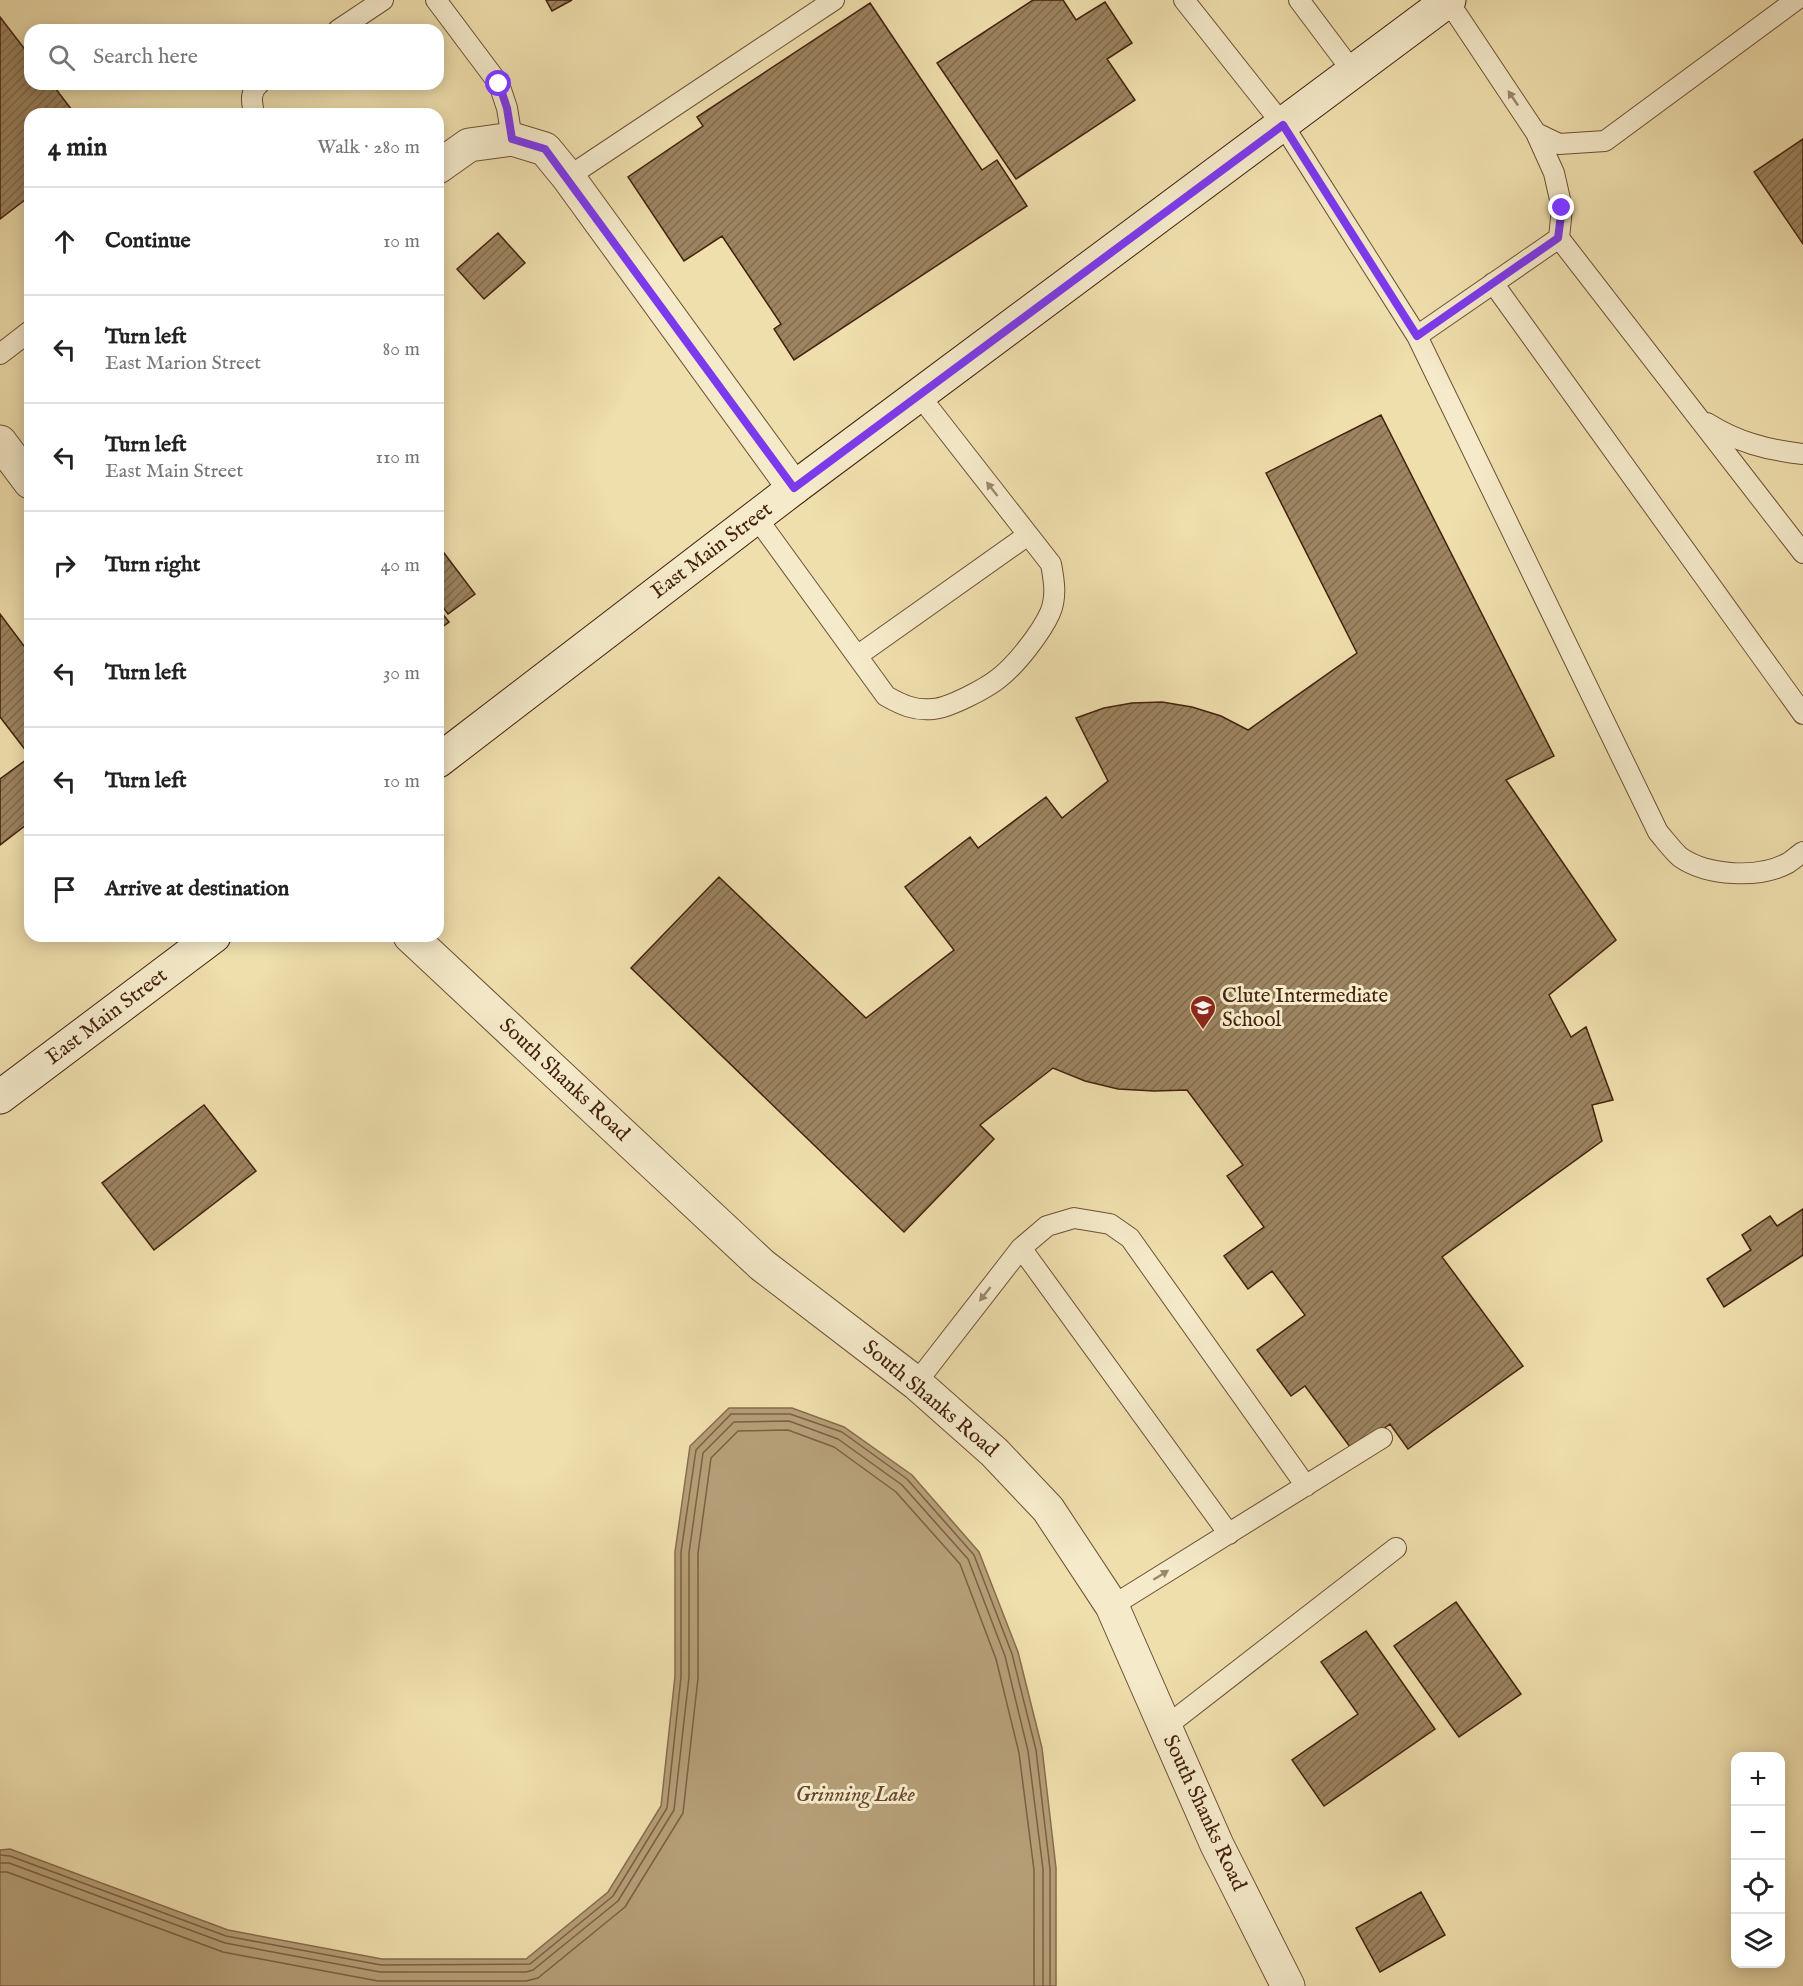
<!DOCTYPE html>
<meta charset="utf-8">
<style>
body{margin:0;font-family:"IM FELL English",serif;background:#f2f2f2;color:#222}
.controls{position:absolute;right:18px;bottom:18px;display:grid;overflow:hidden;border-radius:12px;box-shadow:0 3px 15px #0003}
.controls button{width:54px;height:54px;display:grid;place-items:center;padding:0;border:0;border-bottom:2px solid #e0e0e0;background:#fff;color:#222;font:30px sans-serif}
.stop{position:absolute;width:18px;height:18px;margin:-14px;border:4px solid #7c3aed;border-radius:50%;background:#fff}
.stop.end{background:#7c3aed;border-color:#fff;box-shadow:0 2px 6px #0008}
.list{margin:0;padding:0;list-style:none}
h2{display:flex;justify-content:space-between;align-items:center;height:78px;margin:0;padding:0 24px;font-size:26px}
h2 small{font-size:20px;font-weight:400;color:#767676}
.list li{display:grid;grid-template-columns:39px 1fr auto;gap:18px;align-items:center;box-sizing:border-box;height:108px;padding:0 24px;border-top:2px solid #e0e0e0}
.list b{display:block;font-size:22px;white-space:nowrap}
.list p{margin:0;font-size:20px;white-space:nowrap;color:#767676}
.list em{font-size:20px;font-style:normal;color:#767676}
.icon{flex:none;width:33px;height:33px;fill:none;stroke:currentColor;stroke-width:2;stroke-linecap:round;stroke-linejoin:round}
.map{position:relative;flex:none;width:1803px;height:1986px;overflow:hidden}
.search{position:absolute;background:#fff;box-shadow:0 3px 15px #0003;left:24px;top:24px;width:420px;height:66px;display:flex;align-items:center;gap:15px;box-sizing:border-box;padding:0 21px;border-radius:18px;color:#767676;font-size:22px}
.panel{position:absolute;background:#fff;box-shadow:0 3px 15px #0003;left:24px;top:108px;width:420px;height:834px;border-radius:18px}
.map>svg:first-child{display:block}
.water{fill:#b59e77;stroke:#876c4d;stroke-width:1.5}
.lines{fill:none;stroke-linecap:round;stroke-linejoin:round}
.shore{stroke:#7c6042;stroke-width:1.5}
.building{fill:url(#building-hatch);stroke:#43210d;stroke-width:1.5}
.service-casing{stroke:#6e5035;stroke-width:22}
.minor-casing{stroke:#6e5035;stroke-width:35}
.tertiary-casing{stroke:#6e5035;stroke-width:35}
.secondary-casing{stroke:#43210d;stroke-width:35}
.service{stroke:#f5eaca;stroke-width:20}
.minor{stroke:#f5eaca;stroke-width:33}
.tertiary{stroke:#f5eaca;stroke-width:33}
.secondary{stroke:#f5eaca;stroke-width:33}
.oneway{fill:#9c866c}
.route{stroke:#7c3aed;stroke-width:8}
.labels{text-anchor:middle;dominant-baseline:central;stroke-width:6;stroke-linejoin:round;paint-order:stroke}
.street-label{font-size:21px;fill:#43210d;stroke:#f5eaca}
.poi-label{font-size:21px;fill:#43210d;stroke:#f5eaca;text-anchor:start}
.water-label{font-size:22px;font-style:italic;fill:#65462d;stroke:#f5eaca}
</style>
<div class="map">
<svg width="1803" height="1986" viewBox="0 0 1803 1986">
<defs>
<pattern id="building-hatch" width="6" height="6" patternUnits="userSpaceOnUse" patternTransform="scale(1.5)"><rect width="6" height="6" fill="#9c8460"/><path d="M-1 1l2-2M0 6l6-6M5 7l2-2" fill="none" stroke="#816c4e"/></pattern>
</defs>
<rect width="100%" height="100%" fill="#efdfad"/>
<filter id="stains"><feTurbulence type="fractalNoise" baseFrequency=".00333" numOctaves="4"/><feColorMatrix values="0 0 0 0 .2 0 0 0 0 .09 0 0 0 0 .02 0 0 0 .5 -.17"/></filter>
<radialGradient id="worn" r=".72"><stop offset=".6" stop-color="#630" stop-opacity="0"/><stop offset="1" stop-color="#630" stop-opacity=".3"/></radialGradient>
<path class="water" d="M729 1408H792L844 1427 912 1475 979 1552 1018 1652 1042 1748 1056 1868V1986H0V1850L10 1849 228 1930 382 1959H526L608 1892 661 1806 675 1676V1552L690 1446Z"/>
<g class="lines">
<path class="shore" d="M0 1855 10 1856 226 1936 381 1965 530 1964 613 1896 667 1808 681 1677V1552L696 1450 731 1414H790L842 1432 907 1479 974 1555 1012 1654 1036 1750 1050 1869V1986
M0 1863H9L225 1943 380 1972H526L533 1970 618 1901 674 1810 689 1677V1553L703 1453 734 1422 789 1421 838 1439 902 1485 968 1559 1005 1656 1028 1751 1043 1869V1986
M0 1872H7L223 1952 378 1981H526L538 1978 625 1907 683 1813 698 1678V1553L711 1458 738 1431 788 1430 834 1447 896 1492 960 1564 996 1659 1019 1753 1034 1870V1986"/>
</g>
<path class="building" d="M546 0H572L552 11Z
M1033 0H1063L1076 20 1105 2 1132 43 1107 59 1135 100 1016 179 937 63Z
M870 3 982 170 997 160 1027 206 794 360 774 329 781 324 722 236 684 261 628 177 703 126 697 117Z
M0 17 30 56V84H52L75 114H30V196L0 219Z
M1803 139V244L1754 172Z
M498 233 525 263 484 299 457 269Z
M1381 415 1554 756 1506 780 1616 940 1549 995 1571 1037 1586 1027 1613 1100 1592 1105 1602 1141 1442 1257 1523 1366 1408 1449 1390 1424 1353 1451 1305 1386 1291 1396 1257 1350 1305 1315 1272 1271 1248 1289 1224 1256 1264 1227 1227 1176 1243 1165 1187 1090 1154 1091 1118 1089 1085 1081 1053 1068 980 1125 994 1139 904 1232 631 968 719 877 866 1018 954 950 905 887 970 837 978 848 1046 797 1062 818 1108 781 1076 718 1104 708 1132 703 1162 702 1192 707 1221 716 1248 730 1357 653 1266 473Z
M444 553 475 594 448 614 438 601V558Z
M438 608 449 622 438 630Z
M0 614 30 654V756L0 717Z
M30 757V822L0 845V779Z
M204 1105 256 1171 154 1250 102 1183Z
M1803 1209V1255L1724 1307 1707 1279 1751 1250 1742 1235 1770 1216 1777 1226Z
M1456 1602 1521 1694 1459 1737 1394 1646Z
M1366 1631 1435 1729 1324 1806 1292 1760 1358 1714 1321 1662Z
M1421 1892 1445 1935 1380 1972 1356 1928Z"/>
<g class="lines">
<defs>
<path id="service" d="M436 0 499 84 507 108 512 139
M1184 0 1283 125 1417 336 1658 832C1665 840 1672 850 1680 857 1707 876 1759 879 1788 863 1793 860 1798 855 1803 852
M1299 0 1353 72
M1448 1 1536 133 1554 173 1562 208 1559 238 1803 553
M338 30 383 0
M254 114C252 103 249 92 259 84
M1536 133 1559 144 1605 141 1796 0
M568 177 834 0
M1493 283 1803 714
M1417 336 1559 238
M0 354 30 331
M1707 423C1737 442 1767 450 1803 454
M756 517 886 696C902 705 915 711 933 709 949 708 987 688 999 678 1016 665 1041 633 1050 613 1057 597 1054 580 1051 564L919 395
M857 656 1028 535
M1021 1248 1229 1534
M916 1383 1021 1248 1047 1226 1074 1218 1110 1224 1130 1238 1306 1486
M1112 1606 1382 1438
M1164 1728 1396 1548"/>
<path id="minor" d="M438 167 469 145 512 139 545 149 568 177 794 488
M0 442 30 482"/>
<path id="tertiary" d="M410 936 762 1265 916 1383 994 1452 1048 1509 1112 1606 1217 1845 1288 1986"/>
<path id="secondary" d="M438 761 794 488 1449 0
M0 1097 214 936"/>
</defs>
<use href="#service" class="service-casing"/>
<use href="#minor" class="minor-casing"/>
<use href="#tertiary" class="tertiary-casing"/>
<use href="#secondary" class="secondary-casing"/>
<use href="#service" class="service"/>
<use href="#minor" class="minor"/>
<use href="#tertiary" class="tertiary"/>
<use href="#secondary" class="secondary"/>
</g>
<defs><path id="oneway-solid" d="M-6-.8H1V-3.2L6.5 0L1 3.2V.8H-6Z" transform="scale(1.5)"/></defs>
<g class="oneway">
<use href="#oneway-solid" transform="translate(1513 98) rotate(-124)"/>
<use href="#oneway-solid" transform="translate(992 489) rotate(-128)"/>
<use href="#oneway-solid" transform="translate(985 1294) rotate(128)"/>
<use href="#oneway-solid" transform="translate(1161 1575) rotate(-32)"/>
</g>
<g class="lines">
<path class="route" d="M499 84 507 108 512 139 545 149 794 488 1283 125 1417 336 1558 238 1562 208"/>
</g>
<defs>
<symbol id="school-pin" viewBox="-11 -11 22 30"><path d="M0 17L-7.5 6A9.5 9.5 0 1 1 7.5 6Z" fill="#8f2418" stroke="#f5eaca"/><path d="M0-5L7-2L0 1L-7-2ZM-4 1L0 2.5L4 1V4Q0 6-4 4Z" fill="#fff"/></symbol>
</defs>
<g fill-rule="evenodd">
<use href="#school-pin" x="1188" y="993" width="30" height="40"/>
</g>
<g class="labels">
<g class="street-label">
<text transform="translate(712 551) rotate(-37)">East Main Street</text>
<text transform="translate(107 1017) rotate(-37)">East Main Street</text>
<text transform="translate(564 1080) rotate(43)">South Shanks Road</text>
<text transform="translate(930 1399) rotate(40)">South Shanks Road</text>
<text transform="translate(1204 1813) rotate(65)">South Shanks Road</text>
</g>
<g class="poi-label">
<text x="1222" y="996">Clute Intermediate<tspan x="1222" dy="24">School</tspan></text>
</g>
<g class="water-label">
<text x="855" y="1795">Grinning Lake</text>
</g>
</g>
<rect width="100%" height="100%" filter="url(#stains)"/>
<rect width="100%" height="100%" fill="url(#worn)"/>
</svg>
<div class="controls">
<button>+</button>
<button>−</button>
<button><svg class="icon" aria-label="locate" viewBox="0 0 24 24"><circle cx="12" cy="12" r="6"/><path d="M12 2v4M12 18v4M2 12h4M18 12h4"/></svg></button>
<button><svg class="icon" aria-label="layers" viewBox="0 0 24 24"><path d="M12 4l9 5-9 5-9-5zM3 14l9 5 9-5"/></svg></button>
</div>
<div class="stop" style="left:499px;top:84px"></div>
<div class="stop end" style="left:1562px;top:208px"></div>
<div class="search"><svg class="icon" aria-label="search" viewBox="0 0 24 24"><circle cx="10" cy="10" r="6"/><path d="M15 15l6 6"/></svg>Search here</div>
<section class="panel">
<h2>4 min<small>Walk · 280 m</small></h2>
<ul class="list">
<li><svg class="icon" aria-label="ahead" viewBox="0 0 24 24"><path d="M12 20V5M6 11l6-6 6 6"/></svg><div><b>Continue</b></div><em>10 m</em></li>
<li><svg class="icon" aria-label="left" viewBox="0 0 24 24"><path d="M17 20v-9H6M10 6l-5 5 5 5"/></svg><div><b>Turn left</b><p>East Marion Street</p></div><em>80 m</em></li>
<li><svg class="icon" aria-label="left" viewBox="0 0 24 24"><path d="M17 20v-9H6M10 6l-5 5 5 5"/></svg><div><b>Turn left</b><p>East Main Street</p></div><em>110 m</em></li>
<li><svg class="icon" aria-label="right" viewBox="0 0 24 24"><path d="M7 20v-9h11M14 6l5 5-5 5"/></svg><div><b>Turn right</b></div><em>40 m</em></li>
<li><svg class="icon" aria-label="left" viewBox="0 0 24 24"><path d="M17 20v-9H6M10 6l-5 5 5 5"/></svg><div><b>Turn left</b></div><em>30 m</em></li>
<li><svg class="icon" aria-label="left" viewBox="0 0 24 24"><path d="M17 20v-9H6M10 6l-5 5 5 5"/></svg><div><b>Turn left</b></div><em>10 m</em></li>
<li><svg class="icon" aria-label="arrive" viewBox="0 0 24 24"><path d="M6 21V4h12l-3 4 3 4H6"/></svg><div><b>Arrive at destination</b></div></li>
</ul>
</section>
</div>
